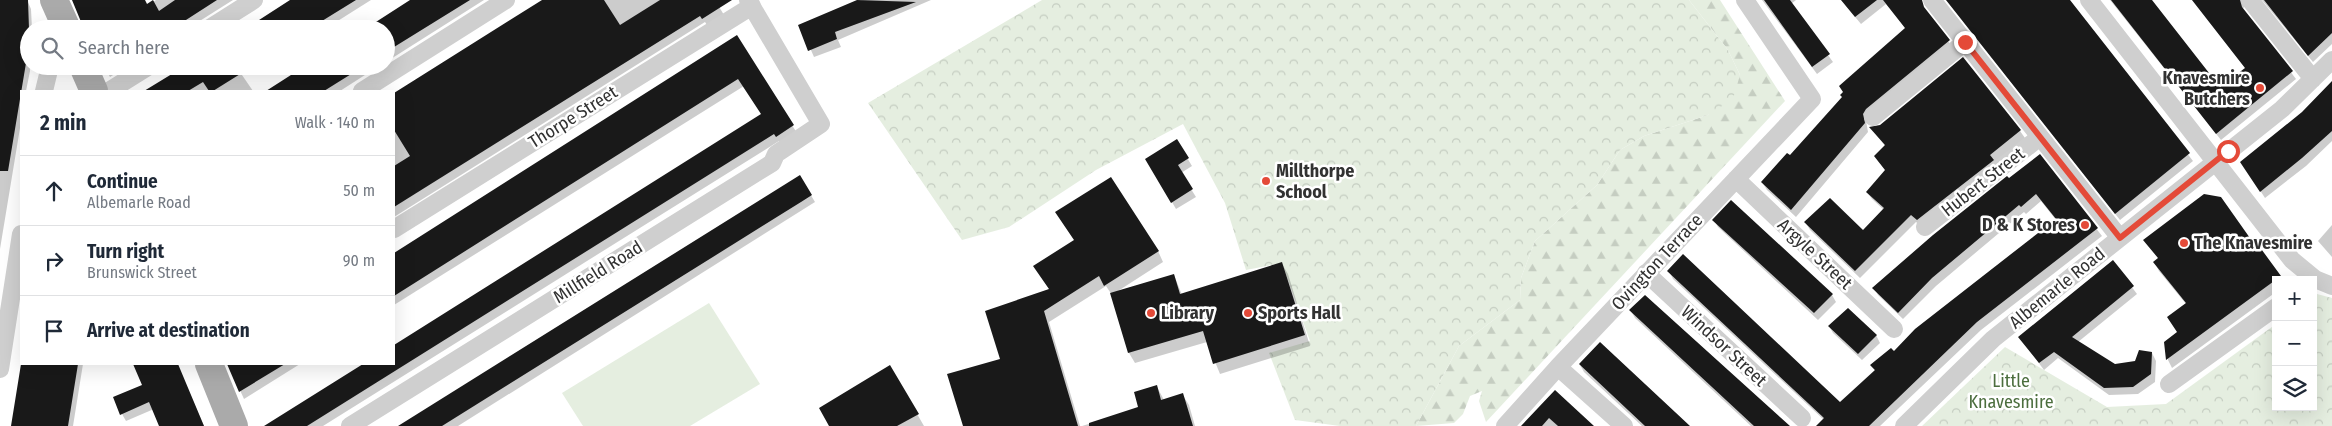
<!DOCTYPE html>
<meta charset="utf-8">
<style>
body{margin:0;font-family:"Fira Sans Condensed",sans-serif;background:#f2f2f3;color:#1f2937}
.controls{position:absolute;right:15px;bottom:15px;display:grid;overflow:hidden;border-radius:0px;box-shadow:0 5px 20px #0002}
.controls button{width:45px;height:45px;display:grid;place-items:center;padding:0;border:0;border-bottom:1px solid #e0e1e3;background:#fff;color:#1f2937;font:25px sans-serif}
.stop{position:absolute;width:15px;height:15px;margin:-11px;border:4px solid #e44a38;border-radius:50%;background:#fff}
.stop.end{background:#e44a38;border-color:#fff;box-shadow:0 1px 5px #0008}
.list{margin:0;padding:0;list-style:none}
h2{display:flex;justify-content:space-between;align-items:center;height:65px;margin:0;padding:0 20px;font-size:21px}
h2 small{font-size:16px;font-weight:400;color:#747a83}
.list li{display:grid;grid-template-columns:32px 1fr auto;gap:15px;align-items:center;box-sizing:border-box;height:70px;padding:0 20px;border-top:1px solid #e0e1e3}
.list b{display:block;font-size:19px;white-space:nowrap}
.list p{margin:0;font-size:16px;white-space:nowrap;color:#747a83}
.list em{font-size:16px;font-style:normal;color:#747a83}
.icon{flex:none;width:28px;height:28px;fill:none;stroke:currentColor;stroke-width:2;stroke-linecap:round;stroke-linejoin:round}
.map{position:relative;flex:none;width:2332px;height:426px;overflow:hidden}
.search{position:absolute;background:#fff;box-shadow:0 5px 20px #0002;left:20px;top:20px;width:375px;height:55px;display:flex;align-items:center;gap:12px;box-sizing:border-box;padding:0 18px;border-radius:28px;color:#747a83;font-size:19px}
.panel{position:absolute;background:#fff;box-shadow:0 5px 20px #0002;left:20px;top:90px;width:375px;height:275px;border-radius:0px}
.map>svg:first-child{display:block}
.forest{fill:url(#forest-firs)}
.park{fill:url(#park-crowns)}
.pitch{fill:#e5eee0}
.shadow{fill:#0003}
.building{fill:#191919}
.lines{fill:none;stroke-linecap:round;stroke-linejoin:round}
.street{stroke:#cfcfcf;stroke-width:18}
.primary{stroke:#aaa;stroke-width:28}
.route{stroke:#e44a38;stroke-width:6}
.poi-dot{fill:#e44a38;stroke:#fff;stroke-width:2}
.labels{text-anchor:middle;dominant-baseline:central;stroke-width:5;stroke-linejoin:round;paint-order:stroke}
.poi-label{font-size:18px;font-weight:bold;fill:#323232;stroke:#fff;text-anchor:start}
.street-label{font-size:18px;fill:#323232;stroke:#fff}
.park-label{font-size:18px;fill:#4c6e3e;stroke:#fff}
</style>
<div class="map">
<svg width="2332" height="426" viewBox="0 0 2332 426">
<defs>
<pattern id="forest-firs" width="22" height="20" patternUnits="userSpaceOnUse" patternTransform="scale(1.25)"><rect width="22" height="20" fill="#e5eee0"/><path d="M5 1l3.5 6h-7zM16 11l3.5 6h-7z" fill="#c5cdc1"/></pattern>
<pattern id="park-crowns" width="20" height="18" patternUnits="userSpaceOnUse" patternTransform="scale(1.25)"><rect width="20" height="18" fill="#e5eee0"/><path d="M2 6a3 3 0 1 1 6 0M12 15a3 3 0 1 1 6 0" fill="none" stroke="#c5cdc1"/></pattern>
</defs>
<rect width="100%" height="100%" fill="#fff"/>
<path class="forest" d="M1689 0H1720L1785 101 1486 422 1479 401 1482 391 1470 396 1463 414 1454 423 1416 426 1459 346 1520 300 1521 278 1535 241 1597 185 1620 150 1644 136 1708 115 1740 75 1728 50Z"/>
<path class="park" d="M1042 0H1689L1728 50 1740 75 1733 99 1708 115 1644 136 1620 150 1597 185 1535 241 1521 278 1520 300 1459 346 1416 426H1340L1295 420 1269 353 1310 341 1282 263 1246 270 1225 203 1183 124 1096 170 1009 227 962 240 868 103Z
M2317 294 2332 298V426H1922L2005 347 2107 407 2166 404 2276 324V407H2313V297Z"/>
<path class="pitch" d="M709 303 760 384 690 426H583L562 393Z"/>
<path class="shadow" d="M0 0H27L31 9 32 29H29L30 71 26 91H21V122L0 249Z
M74 0H139L144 7 156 0H233L187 29H92Z
M293 0H371L325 29H247Z
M413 0H484L386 62V29Z
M544 0H715L724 15 707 25 705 22 394 217V95Z
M863 0H931L838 40 841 47 814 57 800 25Z
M1762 0H1796L1791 4 1833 62 1817 74Z
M1841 0H1907L1926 12 1954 49 1866 121 1868 132 1796 217 1767 190 1762 182 1790 157 1906 29 1886 4 1861 24Z
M1946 0H2069L2193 161 2120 220Z
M2110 0H2151L2220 89 2246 69 2192 0H2247L2243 9 2296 79 2221 140Z
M2262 0H2332V44L2313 62Z
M736 37 797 133 781 143 779 141 323 426H266L365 364H394V346L763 115 744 86 394 305V254Z
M104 66H127L110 77Z
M187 66H257L242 75 253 91H148Z
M307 66H379L340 91H267Z
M2332 83V141L2306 166 2265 198 2246 169Z
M1871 128 2020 131 2025 138 1922 227 1916 222 1860 278 1810 230 1806 223 1863 231 1884 210 1872 199 1867 192 1886 171 1875 156 1886 147Z
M1177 141 1192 166 1181 173 1196 197 1176 209 1147 159Z
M2040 156 2102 236 1981 330 1880 426H1817L1824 420 1673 279 1669 271 1840 404 1875 371 1871 365 1894 353 2056 220 2041 201 2026 214 2024 212 1936 286 1903 319 1878 295 1874 288Z
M800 177 815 202 458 426H400Z
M1714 220 1832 295 1836 302 1818 320 1718 227Z
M1063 223 1158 251 1163 262 1118 291 1174 275 1182 295 1282 264 1288 274 1310 346 1220 374 1207 342 1135 363 1129 353 1112 295 1106 286 1049 322 1080 426H965L1001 360 1050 290 1041 277 1075 241Z
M2332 225V257L2318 241Z
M2145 240 2257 250 2281 280H2276V292L2172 368 2168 360 2165 342 2178 332 2186 304 2159 271 2154 262 2159 259Z
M2113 262 2137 294 2078 342 2114 365 2136 363 2152 353 2156 361 2155 382 2138 394 2109 395 2058 358 2044 370 2020 338Z
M1631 311 1788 426H1751L1635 318Z
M1829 326 1876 335 1880 343 1862 360 1833 333Z
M22 364H83L73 426H12Z
M134 364H177L204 426H161L154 409 126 421 122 414 144 386Z
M228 364H300L244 399Z
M1580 365 1689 426H1642L1584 372Z
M890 367 924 426H830Z
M1157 387 1164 400 1182 394 1189 405 1195 426H1082L1140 408Z
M1555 391 1592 426H1523Z"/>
<path class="building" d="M0 0H28L29 29 26 63 8 171H0Z
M72 0H145L147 4 153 0 159 11 175 0H217L172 29H84Z
M290 0H356L309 29H245Z
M410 0H470L386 52V29H365Z
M542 0H604L620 25 660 0H732L702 19 700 16 394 207V166L410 156 394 130V93Z
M857 0 916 2 835 32 837 39 808 51 798 25Z
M1764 0H1790L1830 54 1812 67Z
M1841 0H1877L1855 17Z
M1883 0H1922L1924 7 1950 40 1866 109 1863 114 1865 123 1791 210 1761 182 1787 153 1790 155 1842 97 1840 95 1843 92 1839 86 1905 28Z
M1946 0H2070L2190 153 2115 214Z
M2111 0H2152L2220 87 2245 68 2192 0H2240L2242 7 2293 71 2216 134Z
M2264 0H2332V33L2308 56Z
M737 35 794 125 776 137 774 134 307 426H264L363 364H394V345L761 114 738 79 394 296V253Z
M1963 57 2021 130 1990 155 1994 160 1917 220 1911 215 1855 271 1804 222 1830 198 1863 230 1884 208 1866 192 1885 170 1874 156 1885 145 1869 127 1880 125Z
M185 66H253L213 91H209L203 82 188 91H144Z
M305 66H364L324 91H266Z
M2332 81V131L2302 158 2260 192 2240 162 2302 112Z
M1177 139 1189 158 1178 165 1193 189 1171 203 1145 159Z
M2040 154 2098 228 1977 322 1869 426H1816L1824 418 1667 271 1683 254 1840 402 1875 370 1870 365 1891 348 1894 351 1915 329 2056 219 2036 194 2021 207 2019 205 1932 278 1898 313 1872 288 1933 235 2007 176 2009 178Z
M800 175 812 195 801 202 442 426H398Z
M1111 177 1159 251 1104 286 1099 276 1044 311 1078 426H963L947 374 1000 359 985 311 1049 289 1033 266 1074 240 1055 212Z
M2204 194 2221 197 2257 248 2259 246 2281 276 2166 360 2164 342 2177 332 2167 317 2186 303 2153 262 2158 258 2143 240Z
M1731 200 1833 294 1814 313 1712 220Z
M2113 260 2134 286 2072 337 2115 364 2135 361 2139 350 2152 352 2151 374 2133 387 2104 388 2054 352 2039 363 2018 337Z
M1282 262 1305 335 1213 364 1203 331 1128 353 1110 293 1174 274 1180 294Z
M1645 295 1790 426H1754L1629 310Z
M1848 308 1877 335 1858 354 1828 326Z
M1600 342 1690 426H1645L1579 364Z
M21 364H78L68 426H11Z
M133 364H178L204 426H159L149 402 120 415 113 397 142 385Z
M227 364H285L239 392Z
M890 365 919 414 897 426H829L819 408Z
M1157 385 1161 400 1183 393 1193 426H1089V423L1138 407 1134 392Z
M1555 390 1594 426H1558L1549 418 1542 426H1521Z"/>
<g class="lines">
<path class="street" d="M1932 0 2120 238
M2089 0 2292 260 2315 279 2332 286
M2250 0 2313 79
M208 29 254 0
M44 91 50 66
M109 91 149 66
M362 91 506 0
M1873 117 1965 42
M1736 179 1894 329
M1925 227 2040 137
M394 229 752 6
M1646 273 1802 418
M1558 367 1624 426
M0 369 21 234
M2169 384 2276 307
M350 426 772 163 776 154 821 124 748 0
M1505 426 1558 367 1812 99 1745 0
M1904 426 1993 339 2282 109 2332 60"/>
<path class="primary" d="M54 0 67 29
M83 66 94 91
M209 364 234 426"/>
</g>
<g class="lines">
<path class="route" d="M1965 42 2120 238 2228 151"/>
</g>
<g class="poi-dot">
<circle cx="2260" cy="88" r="5"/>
<circle cx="1266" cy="181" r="5"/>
<circle cx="2085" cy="225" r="5"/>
<circle cx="2184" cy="243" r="5"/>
<circle cx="1151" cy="313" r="5"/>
<circle cx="1248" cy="313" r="5"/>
</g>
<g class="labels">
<g class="poi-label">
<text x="2250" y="78" text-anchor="end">Knavesmire<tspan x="2250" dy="21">Butchers</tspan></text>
<text x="1276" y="171">Millthorpe<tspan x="1276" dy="21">School</tspan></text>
<text x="2075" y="225" text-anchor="end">D &amp; K Stores</text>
<text x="2194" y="243">The Knavesmire</text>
<text x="1161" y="313">Library</text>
<text x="1258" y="313">Sports Hall</text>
</g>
<g class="street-label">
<text transform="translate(573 117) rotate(-32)">Thorpe Street</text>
<text transform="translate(1983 182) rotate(-38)">Hubert Street</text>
<text transform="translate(1815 254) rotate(43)">Argyle Street</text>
<text transform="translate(1657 262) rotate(-47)">Ovington Terrace</text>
<text transform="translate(598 272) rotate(-32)">Millfield Road</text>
<text transform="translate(2057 288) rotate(-39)">Albemarle Road</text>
<text transform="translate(1724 346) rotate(43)">Windsor Street</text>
</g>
<g class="park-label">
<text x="2011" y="381">Little<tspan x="2011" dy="21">Knavesmire</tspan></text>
</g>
</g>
</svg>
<div class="controls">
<button>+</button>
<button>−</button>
<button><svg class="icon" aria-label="layers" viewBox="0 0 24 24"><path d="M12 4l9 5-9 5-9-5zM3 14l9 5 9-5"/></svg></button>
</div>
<div class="stop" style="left:2228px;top:151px"></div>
<div class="stop end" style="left:1965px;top:42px"></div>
<div class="search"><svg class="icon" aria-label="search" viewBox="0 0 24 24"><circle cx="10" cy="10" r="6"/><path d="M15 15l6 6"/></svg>Search here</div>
<section class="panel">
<h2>2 min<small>Walk · 140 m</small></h2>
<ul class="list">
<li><svg class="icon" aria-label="ahead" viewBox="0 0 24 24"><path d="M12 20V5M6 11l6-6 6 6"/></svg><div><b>Continue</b><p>Albemarle Road</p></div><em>50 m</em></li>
<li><svg class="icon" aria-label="right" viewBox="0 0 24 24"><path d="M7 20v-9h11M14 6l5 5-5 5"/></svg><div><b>Turn right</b><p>Brunswick Street</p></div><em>90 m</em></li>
<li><svg class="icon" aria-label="arrive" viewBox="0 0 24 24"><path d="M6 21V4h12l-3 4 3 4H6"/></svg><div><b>Arrive at destination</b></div></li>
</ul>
</section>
</div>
